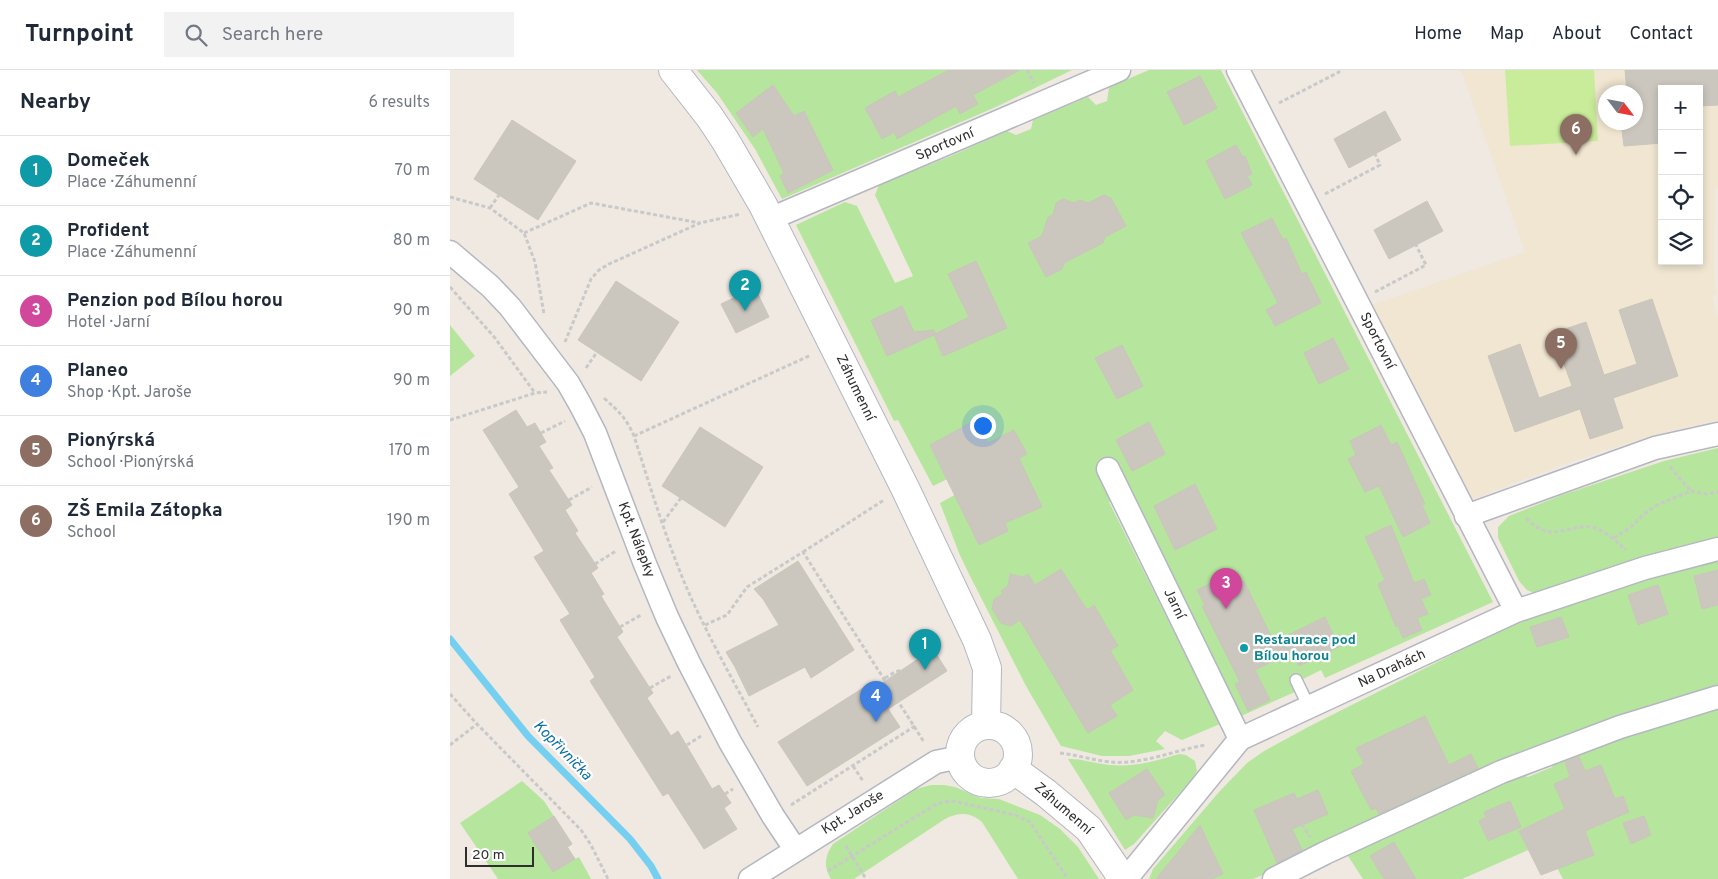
<!DOCTYPE html>
<meta charset="utf-8">
<style>
body{margin:0;font-family:Overpass,sans-serif;background:#f2f2f3;color:#1f2937}
.controls{position:absolute;right:15px;top:15px;display:grid;overflow:hidden;border-radius:0px;box-shadow:0 2px 8px #0003}
.controls button{width:45px;height:45px;display:grid;place-items:center;padding:0;border:0;border-bottom:1px solid #e0e1e3;background:#fff;color:#1f2937;font:25px sans-serif}
.compass{position:absolute;left:1148px;top:15px;width:45px;height:45px;border-radius:50%;background:#fff;box-shadow:0 2px 8px #0003;rotate:122deg}
.scale{position:absolute;left:15px;bottom:12px;width:69px;box-sizing:border-box;padding-left:5px;border:2px solid #2e2e2e;border-top:0;font-size:14px;line-height:18px;white-space:nowrap;color:#2e2e2e;-webkit-text-stroke:4px #fff;paint-order:stroke}
.you{position:absolute;left:532px;top:355px;width:18px;height:18px;margin:-12px;border:4px solid #fff;border-radius:50%;background:#1a73e8;box-shadow:0 0 0 8px #1a73e833}
.badge{display:grid;place-items:center;width:32px;height:32px;border-radius:50%;background:#4264fb;color:#fff;font-size:16px;font-weight:700}
.pin{position:absolute;translate:-50% -41px;filter:drop-shadow(0 1px 2px #0008)}
.pin::after{content:'';position:absolute;top:26px;width:18px;height:15px;background:inherit;clip-path:polygon(0 0,100% 0,50% 100%)}
.list{margin:0;padding:0;list-style:none}
h2{display:flex;justify-content:space-between;align-items:center;height:65px;margin:0;padding:0 20px;font-size:21px}
h2 small{font-size:16px;font-weight:400;color:#747a83}
.list li{display:grid;grid-template-columns:32px 1fr auto;gap:15px;align-items:center;box-sizing:border-box;height:70px;padding:0 20px;border-top:1px solid #e0e1e3}
.list b{display:block;font-size:19px;white-space:nowrap}
.list p{margin:0;font-size:16px;white-space:nowrap;color:#747a83}
.list em{font-size:16px;font-style:normal;color:#747a83}
.icon{flex:none;width:28px;height:28px;fill:none;stroke:currentColor;stroke-width:2;stroke-linecap:round;stroke-linejoin:round}
.map{position:relative;flex:none;width:1268px;height:809px;overflow:hidden}
header{display:flex;align-items:center;gap:30px;box-sizing:border-box;height:70px;padding:0 25px;background:#fff;border-bottom:1px solid #e0e1e3}
header strong{font-size:24px}
nav{display:flex;gap:28px;margin-inline-start:auto;font-size:18px}
.search{width:350px;height:45px;background:#f2f2f3;display:flex;align-items:center;gap:12px;box-sizing:border-box;padding:0 18px;border-radius:0px;color:#747a83;font-size:19px}
main{display:flex}
aside{flex:1;background:#fff}
.map>svg:first-child{display:block}
.education{fill:#f0e6d1;fill-rule:evenodd}
.green{fill:#b6e59e}
.pitch{fill:#c9ec9a}
.lines{fill:none;stroke-linecap:round;stroke-linejoin:round}
.stream{stroke:#75cff0;stroke-width:7}
.building{fill:#cbc7bf;stroke:#cbc5ba}
.service-casing{stroke:#b4b7c1;stroke-width:14}
.minor-casing{stroke:#b4b7c1;stroke-width:25}
.secondary-casing{stroke:#b4b7c1;stroke-width:30}
.path{stroke:#c9c9c9;stroke-width:3;stroke-dasharray:4 2.5;stroke-linecap:butt}
.service{stroke:#fff;stroke-width:11}
.minor{stroke:#fff;stroke-width:22}
.secondary{stroke:#fff;stroke-width:28}
.culture-dot{fill:#0f9aa8;stroke:#fff;stroke-width:2}
.labels{text-anchor:middle;dominant-baseline:central;stroke-width:4.5;stroke-linejoin:round;paint-order:stroke}
.street-label{font-size:14px;fill:#2e2e2e;stroke:#fff}
.culture-label{font-size:14px;font-weight:bold;fill:#0d838f;stroke:#fff;text-anchor:start}
.water-label{font-size:15px;font-style:italic;fill:#0d6fa3;stroke:#fff}
</style>
<header>
<strong>Turnpoint</strong>
<div class="search"><svg class="icon" aria-label="search" viewBox="0 0 24 24"><circle cx="10" cy="10" r="6"/><path d="M15 15l6 6"/></svg>Search here</div>
<nav><a>Home</a><a>Map</a><a>About</a><a>Contact</a></nav>
</header>
<main>
<aside>
<h2>Nearby<small>6 results</small></h2>
<ul class="list">
<li><span class="badge" style="background:#0f9aa8">1</span><div><b>Domeček</b><p>Place · Záhumenní</p></div><em>70 m</em></li>
<li><span class="badge" style="background:#0f9aa8">2</span><div><b>Profident</b><p>Place · Záhumenní</p></div><em>80 m</em></li>
<li><span class="badge" style="background:#d1479c">3</span><div><b>Penzion pod Bílou horou</b><p>Hotel · Jarní</p></div><em>90 m</em></li>
<li><span class="badge" style="background:#3f7fe0">4</span><div><b>Planeo</b><p>Shop · Kpt. Jaroše</p></div><em>90 m</em></li>
<li><span class="badge" style="background:#8d6e63">5</span><div><b>Pionýrská</b><p>School · Pionýrská</p></div><em>170 m</em></li>
<li><span class="badge" style="background:#8d6e63">6</span><div><b>ZŠ Emila Zátopka</b><p>School</p></div><em>190 m</em></li>
</ul>
</aside>
<div class="map">
<svg width="1268" height="809" viewBox="0 0 1268 809">
<rect width="100%" height="100%" fill="#efe9e1"/>
<path class="education" d="M1011 0H1268V117L1265 118 1264 207 1267 224 1262 226 1268 249V350L1220 361 1178 373 1126 390 1019 430 922 235 1075 182ZM1212 19H1249V191H1212ZM1156 22H1186V52H1156Z"/>
<path class="green" d="M247 0H622L546 37 332 129 305 79 267 23Z
M699 0H771L1043 532 875 608 871 600 843 614 847 621 789 647 678 422 659 432 770 654 732 670 715 661 706 671 715 679 679 686H652L611 676 576 616 519 504 509 483 490 433 521 416 514 401 483 416 448 350 444 351 346 155 395 132 407 136 445 213 463 206 425 125 429 115 501 86 557 61 566 65 581 59 583 50 638 27 646 35 657 31 659 17Z
M0 255 25 286 0 306Z
M1268 378V469L1100 524 1084 523 1077 520 1069 511 1048 468V457L1059 446 1112 425 1214 391Z
M1268 489V618L803 809H699L703 799 769 722 797 693 814 681 860 656 1065 553 1210 504Z
M1268 635V809H1113L1094 773 1012 809H913L896 783 939 761 1072 705 1078 707 1102 697 1105 691 1171 666Z
M729 684 736 685 745 691 747 701 743 708 684 774 675 780 618 689C632 688 646 694 660 695 685 697 706 691 729 684Z
M72 711 94 731 122 774 118 777 125 789 129 787 141 809H48L10 753Z
M481 715H494L505 717 531 728 549 729 590 745 610 759 628 777 649 809H568L532 752C520 742 509 742 495 749L404 809H381C373 797 375 785 383 774L466 719Z"/>
<path class="pitch" d="M1055 0H1144L1148 71 1060 76Z"/>
<g class="lines">
<path class="stream" d="M0 569 78 666 180 769 201 796 208 809"/>
</g>
<path class="building" d="M499 0H570L523 25 528 34 510 44 506 36 447 69 444 62 432 69 415 38 445 21 448 27Z
M1175 0H1268V35L1249 36V19H1212V73L1174 76 1171 52H1186V22H1177Z
M750 6 767 38 734 55 717 22Z
M323 15 344 46 354 41 383 100 338 123 330 106 334 103 313 59 303 67 286 43Z
M935 41 951 70 899 98 884 69Z
M62 50 126 91 88 150 24 109Z
M786 75 793 87 795 86 802 104 797 106 802 115 775 129 756 91Z
M654 125 661 128 676 156 655 167 653 173 614 193 612 199 596 207 578 173 592 166 598 147 603 145 606 133 613 129 624 133 630 130 638 133Z
M977 131 993 161 939 189 924 160Z
M822 148 833 170 836 168 852 204 856 202 871 233 825 256 816 240 828 233 791 163Z
M526 191 557 258 493 286 484 265 437 286 421 250 452 236 464 262 484 260 485 264 519 247 498 204Z
M166 211 229 252 191 311 128 270Z
M305 218 319 247 286 263 271 234Z
M1202 229 1228 306 1163 328 1173 358 1140 369 1130 339 1065 362 1038 286 1070 274 1089 328 1122 316 1103 263 1136 252 1154 305 1187 294 1169 240Z
M883 268 899 299 869 314 854 283Z
M672 275 693 316 667 329 645 288Z
M66 340 77 357 85 353 96 372 89 376 103 398 99 400 122 435 115 440 128 461 125 463 148 498 141 503 154 524 151 526 173 562 167 567 203 623 197 628 221 666 228 661 262 719 269 715 281 733 274 738 287 759 254 779 218 723 213 726 176 668 140 611 145 607 110 550 120 544 84 487 94 481 59 424 69 417 33 360Z
M526 350 538 373 564 360 577 384 569 388 592 437 555 453 558 461 529 475 480 375Z
M699 352 715 384 682 401 666 370Z
M931 355 941 375 947 372 975 434 972 435 980 453 953 467 929 416 915 422 898 389 906 385 900 371Z
M250 357 313 397 275 457 212 416Z
M745 414 767 459 725 480 704 436Z
M941 455 964 513 974 509 981 525 971 529 978 544 967 548 972 560 953 568 948 556 946 557 928 514 935 510 915 467Z
M348 491 404 580 361 608 355 597 299 626 285 597 276 582 329 555 313 529 304 519Z
M611 499 637 540 644 535 668 576 660 580 683 620 660 635 667 646 638 663 570 550 561 556 551 553 542 539 544 529 553 524 551 521 558 516 560 504 573 507 578 504 585 515Z
M1268 500V535L1252 539 1244 506Z
M777 505 782 517 794 511 824 572 875 547 889 577 849 596 842 582 805 600 820 630 798 641 785 614 790 612 752 536 755 535 747 520Z
M1208 515 1218 544 1188 555 1178 525Z
M1111 547 1119 567 1087 577 1080 557Z
M483 579 497 601 438 639 450 657 357 716 328 672 421 613 425 618Z
M975 646 999 695 1021 684 1028 698 929 744 926 738 921 740 901 701 914 694 906 678Z
M1129 687 1135 701 1151 695 1165 729 1173 726 1179 742 1135 761 1144 785 1091 805 1069 761 1115 739 1104 714 1120 707 1115 692Z
M697 699 715 725 708 730 703 748 684 745 676 750 659 723Z
M868 720 878 744 842 759 852 780 827 793 804 740 844 723 847 729Z
M1060 731 1071 757 1038 771 1029 751 1036 747 1034 742Z
M104 746 122 774 117 777 125 789 103 802 78 763Z
M1194 746 1201 765 1181 774 1173 753Z
M750 755 773 804 762 809H706Z
M944 772 966 809H934L920 786Z"/>
<g class="lines">
<defs>
<path id="service" d="M846 610 859 637"/>
<path id="minor" d="M788 0 1066 541
M320 149 669 0
M0 182 40 216 60 237 118 313 130 334 145 363 195 494 217 547 239 593 280 672 323 746 345 779
M658 399 790 669
M1016 446 1205 378 1268 364
M300 809 486 692 510 687
M676 809 790 669 1066 541 1195 498 1268 479
M824 809 875 783 1051 702 1170 657 1268 627"/>
<path id="secondary" d="M223 0 259 46 275 70 313 135 455 418 527 570 537 598 536 655
M510 684a29 29 0 1 1 58 0a29 29 0 1 1-58 0Z
M563 699 596 723 639 759 673 809"/>
</defs>
<use href="#service" class="service-casing"/>
<use href="#minor" class="minor-casing"/>
<use href="#secondary" class="secondary-casing"/>
<path class="path" d="M577 0 584 13
M829 33 889 2 887 0
M875 124 930 95 925 84
M0 127 40 138 74 163 85 192 94 244
M40 138 49 125
M74 163 141 133 250 153
M0 217 45 268 85 323
M925 222 976 195 966 175
M115 272 141 209 149 200 159 194 250 153 291 144
M136 298 147 282
M154 328C169 342 175 346 184 366 200 416 215 466 235 514 256 563 283 610 308 657
M0 350 85 323 97 322
M91 363 115 351
M184 366 361 285
M1220 397 1241 421
M119 430 142 417
M1076 448C1094 466 1102 463 1125 458 1131 457 1136 456 1141 457 1155 460 1166 471 1176 480
M213 452 231 428
M1164 468 1181 457 1194 444 1207 435 1241 421 1257 424 1268 422
M353 482 434 430
M145 494 166 481
M255 555 277 545 297 517 353 482 474 672
M170 557 191 545
M435 608 445 602 452 600
M200 618 221 606
M0 624 27 654 131 760 141 775 158 809
M0 675 27 654
M237 675 251 666
M610 683C627 685 643 690 660 692 693 695 724 680 756 675
M403 696 413 711
M275 724 283 719
M341 735 465 656
M852 754 860 767
M396 776 416 809
M378 801 488 733 503 731 565 745 580 752 618 809"/>
<use href="#service" class="service"/>
<use href="#minor" class="minor"/>
<use href="#secondary" class="secondary"/>
</g>
<circle class="culture-dot" cx="794" cy="578" r="5"/>
<g class="labels">
<g class="street-label">
<text transform="translate(495 75) rotate(-23)">Sportovní</text>
<text transform="translate(927 271) rotate(63)">Sportovní</text>
<text transform="translate(405 318) rotate(64)">Záhumenní</text>
<text transform="translate(186 470) rotate(69)">Kpt. Nálepky</text>
<text transform="translate(724 534) rotate(64)">Jarní</text>
<text transform="translate(942 599) rotate(-25)">Na Drahách</text>
<text transform="translate(613 739) rotate(41)">Záhumenní</text>
<text transform="translate(403 743) rotate(-32)">Kpt. Jaroše</text>
</g>
<g class="culture-label">
<text x="804" y="570">Restaurace pod<tspan x="804" dy="16">Bílou horou</tspan></text>
</g>
<g class="water-label">
<text transform="translate(112 681) rotate(46)">Kopřivnička</text>
</g>
</g>
</svg>
<div class="controls">
<button>+</button>
<button>−</button>
<button><svg class="icon" aria-label="locate" viewBox="0 0 24 24"><circle cx="12" cy="12" r="6"/><path d="M12 2v4M12 18v4M2 12h4M18 12h4"/></svg></button>
<button><svg class="icon" aria-label="layers" viewBox="0 0 24 24"><path d="M12 4l9 5-9 5-9-5zM3 14l9 5 9-5"/></svg></button>
</div>
<svg class="compass" viewBox="-18 -18 36 36"><path d="M0-13l5 13h-10z" fill="#e53935"/><path d="M0 13l5-13h-10z" fill="#747a83"/></svg>
<div class="scale">20 m</div>
<div class="you"></div>
<div class="pin badge" style="left:475px;top:600px;background:#0f9aa8">1</div>
<div class="pin badge" style="left:295px;top:241px;background:#0f9aa8">2</div>
<div class="pin badge" style="left:776px;top:539px;background:#d1479c">3</div>
<div class="pin badge" style="left:426px;top:652px;background:#3f7fe0">4</div>
<div class="pin badge" style="left:1111px;top:299px;background:#8d6e63">5</div>
<div class="pin badge" style="left:1126px;top:85px;background:#8d6e63">6</div>
</div>
</main>
